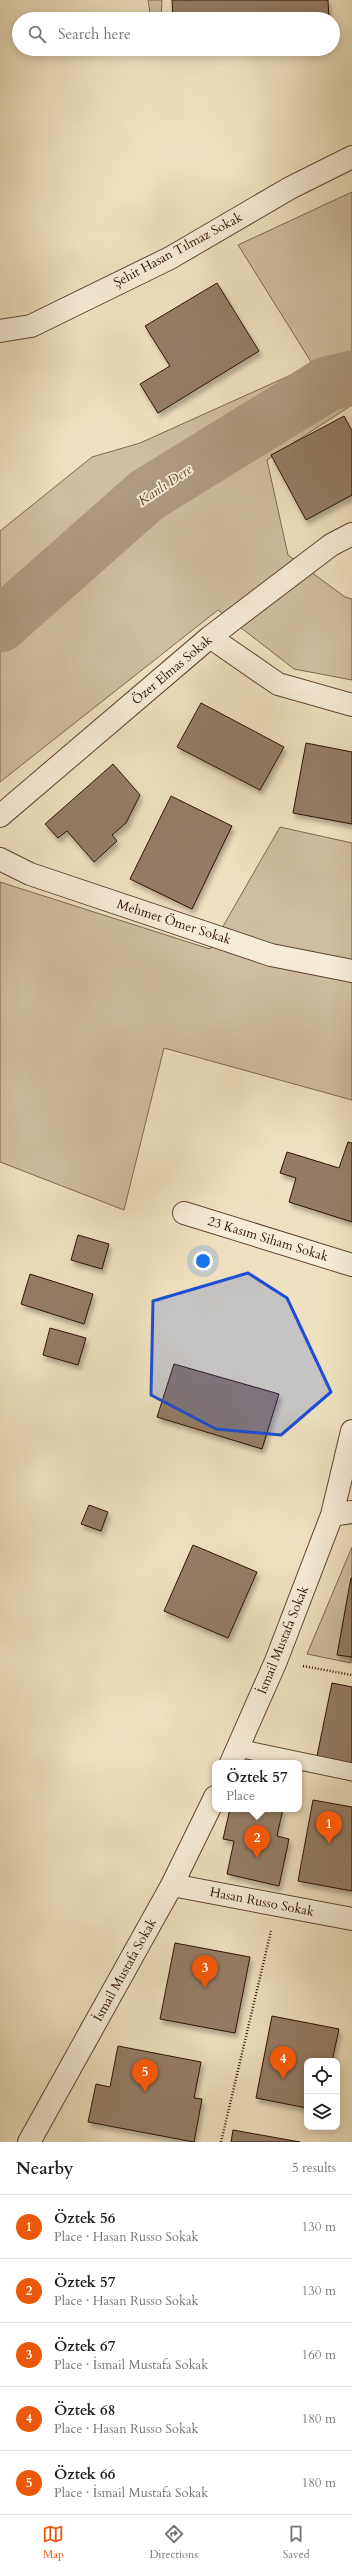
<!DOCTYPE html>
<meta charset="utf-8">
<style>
body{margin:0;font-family:Cardo,serif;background:#f6f6f6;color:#222}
.controls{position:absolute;right:12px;bottom:12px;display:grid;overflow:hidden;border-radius:8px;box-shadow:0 2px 10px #0003}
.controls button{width:36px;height:36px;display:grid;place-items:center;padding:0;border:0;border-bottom:1px solid #e0e0e0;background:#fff;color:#222;font:20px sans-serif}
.you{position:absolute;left:203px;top:1261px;width:14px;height:14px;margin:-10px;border:3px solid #fff;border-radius:50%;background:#1a73e8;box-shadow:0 0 0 6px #1a73e833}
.badge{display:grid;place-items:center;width:26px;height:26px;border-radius:50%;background:#ea580c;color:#fff;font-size:13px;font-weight:700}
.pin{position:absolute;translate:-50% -33px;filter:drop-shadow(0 1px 2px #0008)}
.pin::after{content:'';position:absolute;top:21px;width:14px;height:12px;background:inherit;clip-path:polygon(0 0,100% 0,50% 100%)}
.popup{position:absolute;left:212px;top:1760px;width:90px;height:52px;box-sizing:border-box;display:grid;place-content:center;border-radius:8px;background:#fff;filter:drop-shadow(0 1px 3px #0005);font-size:13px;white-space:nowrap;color:#767676}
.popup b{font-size:15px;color:#222}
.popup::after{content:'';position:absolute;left:50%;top:100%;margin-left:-8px;border:8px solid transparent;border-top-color:#fff}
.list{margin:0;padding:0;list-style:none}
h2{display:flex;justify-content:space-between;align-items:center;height:52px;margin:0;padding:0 16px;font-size:17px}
h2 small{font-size:13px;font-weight:400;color:#767676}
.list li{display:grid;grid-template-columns:26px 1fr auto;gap:12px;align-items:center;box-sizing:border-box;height:64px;padding:0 16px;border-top:1px solid #e0e0e0}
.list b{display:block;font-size:15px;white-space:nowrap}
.list p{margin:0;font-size:13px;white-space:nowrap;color:#767676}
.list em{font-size:13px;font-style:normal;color:#767676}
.icon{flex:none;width:22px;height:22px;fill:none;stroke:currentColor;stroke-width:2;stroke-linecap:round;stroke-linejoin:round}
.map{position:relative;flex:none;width:352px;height:2142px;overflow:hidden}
.search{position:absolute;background:#fff;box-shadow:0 2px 10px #0003;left:12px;right:12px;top:12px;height:44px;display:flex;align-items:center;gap:10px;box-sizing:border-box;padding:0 14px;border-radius:22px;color:#767676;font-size:15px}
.sheet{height:372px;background:#fff}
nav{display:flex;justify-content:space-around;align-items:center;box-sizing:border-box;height:56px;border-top:1px solid #e0e0e0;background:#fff;font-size:11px;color:#767676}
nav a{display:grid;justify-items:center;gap:2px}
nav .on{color:#ea580c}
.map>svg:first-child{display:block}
.green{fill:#cfbe9f;stroke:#816852}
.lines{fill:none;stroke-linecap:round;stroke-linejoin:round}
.river{stroke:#af9a7f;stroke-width:55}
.building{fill:#957d65;stroke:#331104;filter:url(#shadow)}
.lane-casing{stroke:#624533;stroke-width:19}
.street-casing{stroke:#624533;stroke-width:24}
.path{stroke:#331104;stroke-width:2.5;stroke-dasharray:1 2;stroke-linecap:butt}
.lane{stroke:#f5ecd5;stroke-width:17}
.street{stroke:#f5ecd5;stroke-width:22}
.marked{fill:#1d4ed8;fill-opacity:0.2;stroke:#1d4ed8;stroke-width:3;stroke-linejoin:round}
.labels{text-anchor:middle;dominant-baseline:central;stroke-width:3.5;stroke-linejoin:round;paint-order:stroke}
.street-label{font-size:13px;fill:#331104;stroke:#f5ecd5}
.water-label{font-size:14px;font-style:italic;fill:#654835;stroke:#f5ecd5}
</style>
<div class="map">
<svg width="352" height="2142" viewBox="0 0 352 2142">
<defs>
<filter id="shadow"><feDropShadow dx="2.5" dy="4.5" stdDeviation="2" flood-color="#0004"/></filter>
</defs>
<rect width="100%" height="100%" fill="#efe1bf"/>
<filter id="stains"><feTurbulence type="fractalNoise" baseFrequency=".005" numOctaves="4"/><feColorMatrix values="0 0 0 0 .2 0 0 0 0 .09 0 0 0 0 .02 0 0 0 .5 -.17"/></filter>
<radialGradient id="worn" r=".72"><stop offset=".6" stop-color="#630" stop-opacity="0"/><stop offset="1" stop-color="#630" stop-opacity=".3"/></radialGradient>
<path class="green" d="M148 0H162L161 19H151Z
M352 192V405L267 460 288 555 345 597 352 599V680L294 669 218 610 0 782V531L92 457 140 443 313 365 238 245Z
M280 827 352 843V1100L164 1048 124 1210 0 1162V882L210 949Z
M352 1547 351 1663 307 1654Z"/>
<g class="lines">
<path class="river" d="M0 625 147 495 327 384 352 378"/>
</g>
<path class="building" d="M172 0H328L329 19H173Z
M217 283 259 351 158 413 140 384 170 366 145 326Z
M344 416 352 431V495L306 520 271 455Z
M201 703 284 747 260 790 177 747Z
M306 743 352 752V824L293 813Z
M113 764 140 795 126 823 112 835 117 841 94 862 67 831 58 838 45 824Z
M171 796 232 826 192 909 130 879Z
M348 1142 352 1143V1222L289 1202 296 1178 280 1173 287 1152 339 1168Z
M78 1235 109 1244 102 1269 71 1260Z
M30 1274 93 1294 84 1324 21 1304Z
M50 1328 86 1338 78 1365 43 1355Z
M174 1364 279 1394 262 1449 157 1417Z
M89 1505 108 1512 101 1531 81 1524Z
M193 1545 257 1572 228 1638 164 1611Z
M351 1578H352V1657L337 1655Z
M332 1683 352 1687V1763L317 1756Z
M313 1800 352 1807V1891L298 1881Z
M230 1809H283L277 1836 289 1839 279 1886 227 1874 234 1841 223 1839Z
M175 1943 250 1957 235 2033 160 2019Z
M272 2016 339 2029 332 2061H307V2108L256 2098Z
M118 2046 201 2062 194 2098 202 2099 194 2142 88 2122 96 2084 110 2087Z
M233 2130 300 2142H231Z"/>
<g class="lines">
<defs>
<path id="lane" d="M238 1748 352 1772"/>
<path id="street" d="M0 331 31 326 170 258 290 188 352 157
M210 637 278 684 352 705
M0 816 210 637 331 545 352 534
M0 859 30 874 271 955 352 971
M184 1213 352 1265
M332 1515 352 1512
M231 1763 276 1661 332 1515 352 1431
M172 1885 352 1919
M29 2142 172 1885 215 1797"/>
</defs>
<use href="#lane" class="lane-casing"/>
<use href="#street" class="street-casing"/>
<path class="path" d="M303 1666 352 1675
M221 2142 271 1931"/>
<use href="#lane" class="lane"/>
<use href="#street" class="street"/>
</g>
<path class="marked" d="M248 1273 287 1298 331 1392 281 1435 216 1429 151 1395 153 1301Z"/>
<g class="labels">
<g class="street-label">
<text transform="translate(178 250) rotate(-28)">Şehit Hasan Tılmaz Sokak</text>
<text transform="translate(172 670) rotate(-40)">Özer Elmas Sokak</text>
<text transform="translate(174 922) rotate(18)">Mehmet Ömer Sokak</text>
<text transform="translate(268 1239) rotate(17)">23 Kasım Siham Sokak</text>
<text transform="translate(283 1640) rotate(-68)">İsmail Mustafa Sokak</text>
<text transform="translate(262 1902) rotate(11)">Hasan Russo Sokak</text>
<text transform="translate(125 1970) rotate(-61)">İsmail Mustafa Sokak</text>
</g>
<g class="water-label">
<text transform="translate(165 485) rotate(-34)">Kanlı Dere</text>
</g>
</g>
<rect width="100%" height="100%" filter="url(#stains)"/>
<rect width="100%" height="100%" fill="url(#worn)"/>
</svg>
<div class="controls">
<button><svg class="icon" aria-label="locate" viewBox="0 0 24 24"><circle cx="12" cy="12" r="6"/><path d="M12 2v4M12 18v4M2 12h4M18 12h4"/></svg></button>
<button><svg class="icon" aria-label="layers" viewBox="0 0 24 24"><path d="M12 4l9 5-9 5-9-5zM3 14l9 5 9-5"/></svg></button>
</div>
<div class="you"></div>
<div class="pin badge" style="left:329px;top:1844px">1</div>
<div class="pin badge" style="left:257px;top:1858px">2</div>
<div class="popup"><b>Öztek 57</b>Place</div>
<div class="pin badge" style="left:205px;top:1988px">3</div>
<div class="pin badge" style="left:283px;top:2079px">4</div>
<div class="pin badge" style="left:145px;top:2092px">5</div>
<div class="search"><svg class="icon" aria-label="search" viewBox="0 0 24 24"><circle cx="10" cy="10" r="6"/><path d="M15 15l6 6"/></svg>Search here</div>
</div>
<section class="sheet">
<h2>Nearby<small>5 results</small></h2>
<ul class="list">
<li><span class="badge">1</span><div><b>Öztek 56</b><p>Place · Hasan Russo Sokak</p></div><em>130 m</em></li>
<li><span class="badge">2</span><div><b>Öztek 57</b><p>Place · Hasan Russo Sokak</p></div><em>130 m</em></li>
<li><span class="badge">3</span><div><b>Öztek 67</b><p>Place · İsmail Mustafa Sokak</p></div><em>160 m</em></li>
<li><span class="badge">4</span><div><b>Öztek 68</b><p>Place · Hasan Russo Sokak</p></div><em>180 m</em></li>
<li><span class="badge">5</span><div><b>Öztek 66</b><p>Place · İsmail Mustafa Sokak</p></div><em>180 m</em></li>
</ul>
</section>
<nav>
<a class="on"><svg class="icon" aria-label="map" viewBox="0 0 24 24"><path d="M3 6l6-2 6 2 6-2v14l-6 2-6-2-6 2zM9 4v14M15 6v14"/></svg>Map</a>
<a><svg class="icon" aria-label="directions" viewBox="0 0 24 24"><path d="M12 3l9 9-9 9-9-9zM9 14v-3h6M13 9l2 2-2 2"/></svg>Directions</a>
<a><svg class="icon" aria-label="saved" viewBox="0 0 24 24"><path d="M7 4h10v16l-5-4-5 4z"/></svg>Saved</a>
</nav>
